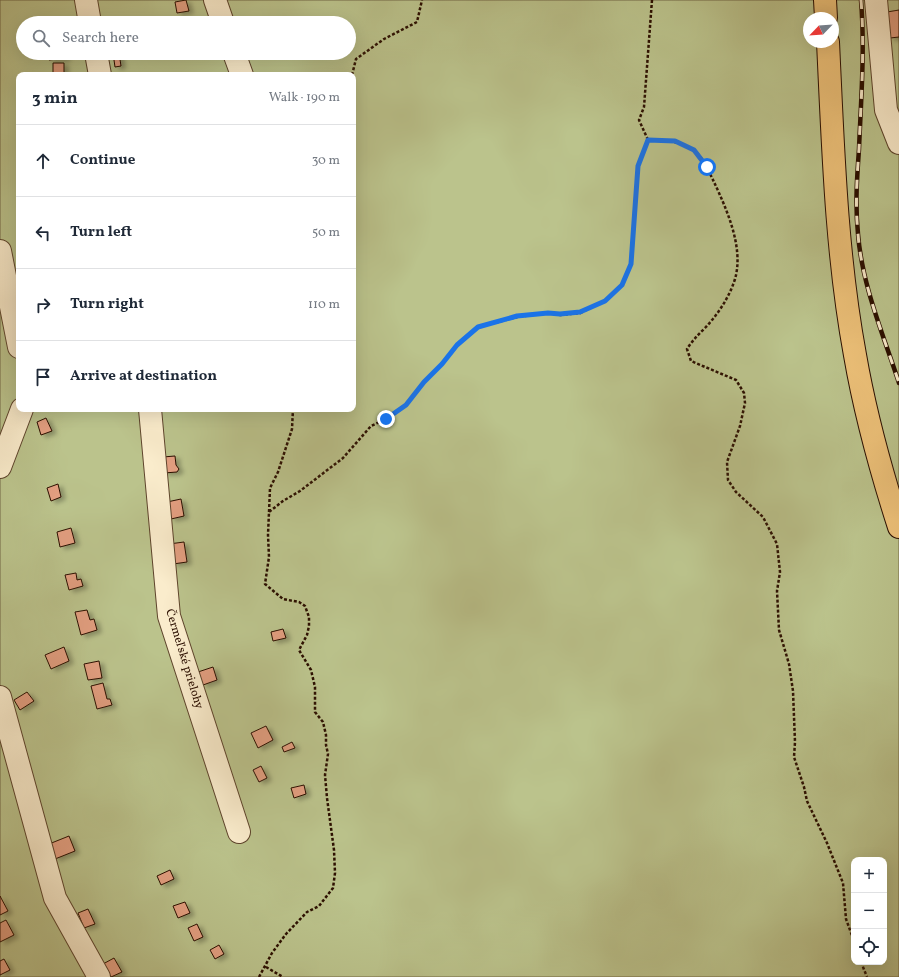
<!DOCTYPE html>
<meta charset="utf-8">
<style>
body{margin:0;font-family:Vollkorn,serif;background:#f2f2f3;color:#1f2937}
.controls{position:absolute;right:12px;bottom:12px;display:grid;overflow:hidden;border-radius:8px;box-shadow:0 4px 16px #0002}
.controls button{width:36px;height:36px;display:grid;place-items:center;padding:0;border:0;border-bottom:1px solid #e0e1e3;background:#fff;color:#1f2937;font:20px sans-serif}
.compass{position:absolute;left:803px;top:12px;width:36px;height:36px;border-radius:50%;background:#fff;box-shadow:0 4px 16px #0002;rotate:245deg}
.stop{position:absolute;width:12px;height:12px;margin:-9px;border:3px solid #1a73e8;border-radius:50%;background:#fff}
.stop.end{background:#1a73e8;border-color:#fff;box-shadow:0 1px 4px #0008}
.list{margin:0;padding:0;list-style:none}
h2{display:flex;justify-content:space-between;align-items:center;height:52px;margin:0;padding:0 16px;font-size:17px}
h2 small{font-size:13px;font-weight:400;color:#747a83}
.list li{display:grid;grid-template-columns:26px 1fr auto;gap:12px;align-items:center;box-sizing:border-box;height:72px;padding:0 16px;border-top:1px solid #e0e1e3}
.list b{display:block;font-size:15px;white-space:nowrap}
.list em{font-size:13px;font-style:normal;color:#747a83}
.icon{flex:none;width:22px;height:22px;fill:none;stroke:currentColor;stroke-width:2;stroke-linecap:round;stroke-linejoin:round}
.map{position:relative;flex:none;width:899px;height:977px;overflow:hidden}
.search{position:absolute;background:#fff;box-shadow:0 4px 16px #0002;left:16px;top:16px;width:340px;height:44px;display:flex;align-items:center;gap:10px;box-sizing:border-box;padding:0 14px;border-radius:22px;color:#747a83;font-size:15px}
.panel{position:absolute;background:#fff;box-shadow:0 4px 16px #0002;left:16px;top:72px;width:340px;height:340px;border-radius:8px}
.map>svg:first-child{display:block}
.green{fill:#bbc38c;stroke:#736946;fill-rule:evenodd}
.building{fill:#e39f81;stroke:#2b0f00;filter:url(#shadow)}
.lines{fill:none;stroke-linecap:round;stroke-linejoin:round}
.minor-casing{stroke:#5e442c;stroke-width:24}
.major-casing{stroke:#2b0f00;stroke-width:24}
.path{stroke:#2b0f00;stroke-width:2.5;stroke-dasharray:3 2;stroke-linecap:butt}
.minor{stroke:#faeccc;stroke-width:22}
.major{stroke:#ecc078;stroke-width:22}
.rail-casing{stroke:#2b0f00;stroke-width:4.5}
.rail{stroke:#faeccc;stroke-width:3;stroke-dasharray:9;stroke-linecap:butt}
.route{stroke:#1a73e8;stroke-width:5}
.labels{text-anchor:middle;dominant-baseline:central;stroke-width:3;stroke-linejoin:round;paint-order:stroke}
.street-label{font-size:12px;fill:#2b0f00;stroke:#faeccc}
</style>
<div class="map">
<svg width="899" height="977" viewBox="0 0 899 977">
<defs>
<filter id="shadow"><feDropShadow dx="4.5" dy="2.5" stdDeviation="2" flood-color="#0004"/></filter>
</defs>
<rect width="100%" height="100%" fill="#f7e1b0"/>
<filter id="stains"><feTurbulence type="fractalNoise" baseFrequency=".005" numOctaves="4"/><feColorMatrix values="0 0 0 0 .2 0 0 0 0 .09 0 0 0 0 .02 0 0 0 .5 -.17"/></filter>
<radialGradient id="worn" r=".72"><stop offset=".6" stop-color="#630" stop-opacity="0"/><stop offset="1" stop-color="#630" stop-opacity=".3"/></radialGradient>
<path class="green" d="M0 0H899V977H0ZM809 18H833V42H809ZM23 23H349V53H23ZM19 75H353V409H19ZM854 860H884V962H854Z"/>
<path class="building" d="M186 0 189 11 177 13 175 2Z
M899 10V37L890 38 887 12Z
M48 53H65L66 58 49 60Z
M113 53H119L121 66 115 67Z
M53 63H64V75H53Z
M46 418 52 431 41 435 37 422Z
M175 456 176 465 179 469 177 472 164 473 163 457Z
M58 484 61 497 51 501 47 488Z
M181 499 184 516 171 519 167 502Z
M71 528 75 543 60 547 57 532Z
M184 542 187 562 173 564 169 544Z
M76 573 77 580 81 579 83 586 69 590 65 575Z
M87 610 90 620 94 619 97 630 81 635 75 612Z
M283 629 286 638 273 641 271 632Z
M64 647 69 661 51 669 45 655Z
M99 661 102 678 88 680 84 664Z
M213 667 217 680 203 685 198 672Z
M103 683 107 699H110L112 705 97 709 91 686Z
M27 692 34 701 20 710 14 700Z
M266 726 273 740 258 748 251 733Z
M292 742 295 748 284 752 282 747Z
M261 766 267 778 259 782 253 770Z
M304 785 306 794 294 798 291 788Z
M69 836 75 851 55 859 49 844Z
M170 870 174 879 161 885 157 876Z
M0 896 8 911 0 915Z
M185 902 190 913 178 918 173 906Z
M88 909 95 924 84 928 78 913Z
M6 920 14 935 0 942V923Z
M197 924 203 937 194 941 188 928Z
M219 945 224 954 215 959 210 950Z
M114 958 122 972 111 977 103 964Z
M4 959 10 970 0 975V961Z"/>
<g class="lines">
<defs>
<path id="minor" d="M86 0 90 23
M215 0 223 23
M876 0 886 110 899 143
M96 53 100 75
M234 53 242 75
M0 251 19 347
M150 409 169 616 239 832
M0 467 22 409
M0 697 55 898 99 977"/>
<path id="major" d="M825 0 826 18
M828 42C833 146 836 252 855 355 865 413 881 471 899 527"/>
</defs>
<use href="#minor" class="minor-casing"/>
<use href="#major" class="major-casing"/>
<path class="path" d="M652 0 644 107 639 120 648 140C666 141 676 140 692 149 702 155 709 172 714 182 727 210 744 248 735 279 729 298 718 314 705 328 698 335 692 341 687 349L691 361 736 380 744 393 745 403 740 426 727 462 728 480 736 492 763 517 777 544 780 572 777 591 779 630 789 664 793 691 795 742 794 757 804 787 807 801 827 843 843 883 846 919 854 941
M352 75 356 59 384 39 417 22 422 0
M269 512 270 488 278 472 292 429 293 409
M861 962 867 977
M266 967 283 977
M259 977 272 953 286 934 307 912 319 906 333 888 335 873 334 850 327 798 325 775 328 754 326 745V735L323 722 315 712V687L311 670 299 650 307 635 309 626V617L305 606 299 602 283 599 265 584 269 557 268 535 269 512 283 501 300 491 343 458 371 426 386 419 406 405 424 382 442 364 457 345 478 327 517 317 548 313 560 315 580 313 605 301 622 285 631 264 638 166 648 140"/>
<use href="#minor" class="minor"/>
<use href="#major" class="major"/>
<defs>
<path id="rail" d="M861 0C865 50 861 99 859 149 857 177 855 205 858 234 862 285 883 334 899 383"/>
</defs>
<use href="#rail" class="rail-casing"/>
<use href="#rail" class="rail"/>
</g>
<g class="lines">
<path class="route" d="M386 419 406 405 424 382 442 364 457 345 478 327 517 316 548 313 560 314 580 312 605 301 622 285 631 264 638 166 648 140 675 141 694 150 707 167"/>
</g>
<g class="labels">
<g class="street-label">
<text transform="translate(184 659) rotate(73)">Čermeľské prielohy</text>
</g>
</g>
<rect width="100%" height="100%" filter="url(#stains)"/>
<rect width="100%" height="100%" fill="url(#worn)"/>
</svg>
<div class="controls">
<button>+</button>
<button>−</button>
<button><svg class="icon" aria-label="locate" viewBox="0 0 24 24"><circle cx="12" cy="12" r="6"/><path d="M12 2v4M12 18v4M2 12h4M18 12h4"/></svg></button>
</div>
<svg class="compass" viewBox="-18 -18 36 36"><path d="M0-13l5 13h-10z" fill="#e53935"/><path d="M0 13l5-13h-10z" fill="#747a83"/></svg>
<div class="stop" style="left:707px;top:167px"></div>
<div class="stop end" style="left:386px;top:419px"></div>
<div class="search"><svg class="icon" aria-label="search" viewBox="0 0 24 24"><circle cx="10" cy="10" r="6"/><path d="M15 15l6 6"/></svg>Search here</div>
<section class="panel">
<h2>3 min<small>Walk · 190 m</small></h2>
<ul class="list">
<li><svg class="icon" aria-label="ahead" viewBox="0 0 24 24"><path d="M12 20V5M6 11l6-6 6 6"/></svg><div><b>Continue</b></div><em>30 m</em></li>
<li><svg class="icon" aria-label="left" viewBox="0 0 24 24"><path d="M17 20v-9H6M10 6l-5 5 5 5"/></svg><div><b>Turn left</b></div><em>50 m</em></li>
<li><svg class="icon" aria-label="right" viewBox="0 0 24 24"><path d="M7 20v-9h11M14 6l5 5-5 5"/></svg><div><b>Turn right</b></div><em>110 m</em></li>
<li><svg class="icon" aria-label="arrive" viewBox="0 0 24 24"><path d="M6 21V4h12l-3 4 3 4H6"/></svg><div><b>Arrive at destination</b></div></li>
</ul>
</section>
</div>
